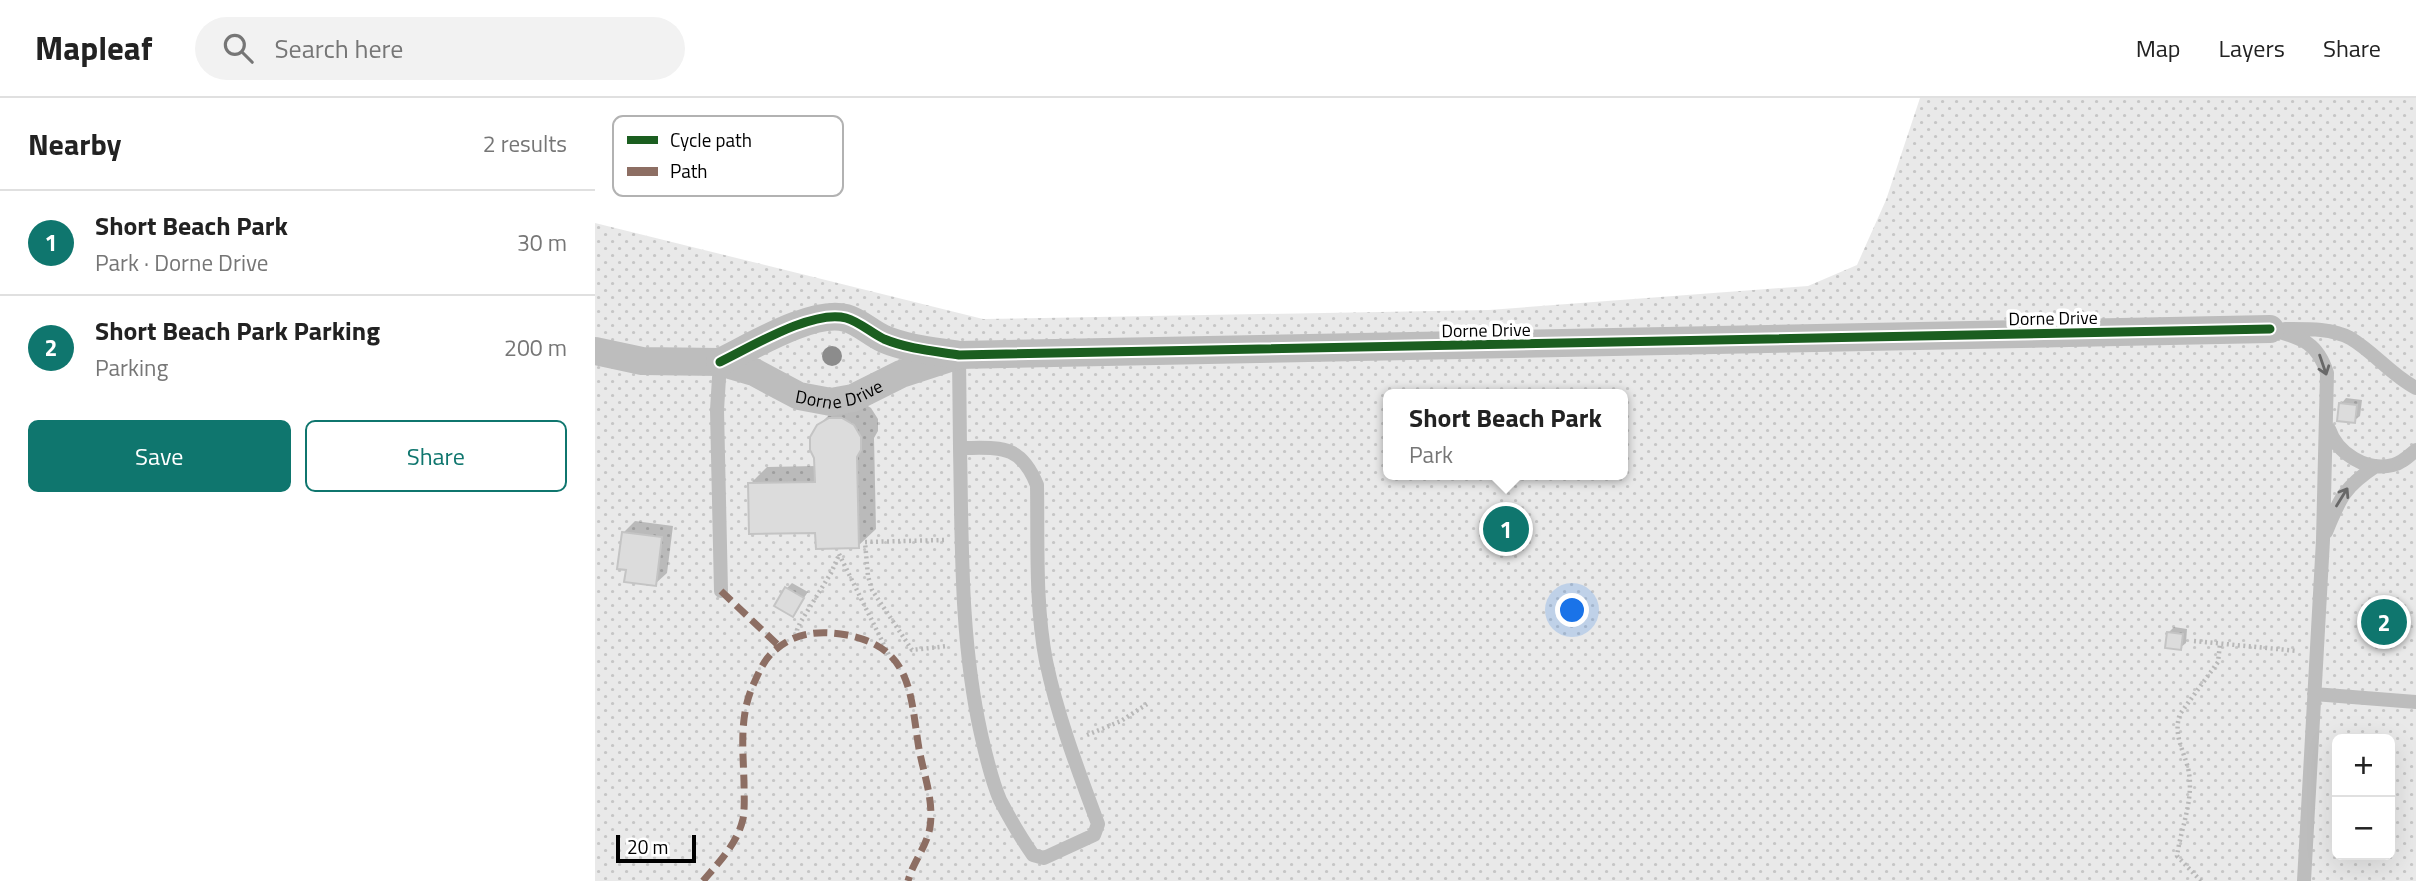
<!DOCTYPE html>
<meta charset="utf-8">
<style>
body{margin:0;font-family:"Titillium Web",sans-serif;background:#f2f2f2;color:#222}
.controls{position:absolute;right:21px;bottom:21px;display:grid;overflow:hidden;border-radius:10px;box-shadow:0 7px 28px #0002}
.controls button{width:63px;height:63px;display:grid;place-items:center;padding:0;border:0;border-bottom:2px solid #e0e0e0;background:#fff;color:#222;font:35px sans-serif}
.scale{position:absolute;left:21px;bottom:18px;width:80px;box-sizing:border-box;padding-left:7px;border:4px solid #000;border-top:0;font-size:19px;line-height:24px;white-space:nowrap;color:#000;-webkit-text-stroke:5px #fff;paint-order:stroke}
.you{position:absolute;left:978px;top:513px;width:24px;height:24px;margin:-18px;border:5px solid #fff;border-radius:50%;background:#1a73e8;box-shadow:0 0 0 10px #1a73e833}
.badge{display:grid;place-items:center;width:46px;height:46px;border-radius:50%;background:#0f766e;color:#fff;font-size:23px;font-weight:700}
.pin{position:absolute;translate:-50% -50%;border:4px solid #fff;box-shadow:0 2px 7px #0006}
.popup{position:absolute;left:788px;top:291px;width:245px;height:91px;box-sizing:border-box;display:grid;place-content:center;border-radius:10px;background:#fff;filter:drop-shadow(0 2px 5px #0005);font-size:23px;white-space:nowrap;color:#767676}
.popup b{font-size:26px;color:#222}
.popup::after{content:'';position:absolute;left:50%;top:100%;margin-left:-14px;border:14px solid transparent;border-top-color:#fff}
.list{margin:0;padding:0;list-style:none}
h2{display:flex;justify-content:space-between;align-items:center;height:91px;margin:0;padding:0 28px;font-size:30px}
h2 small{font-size:23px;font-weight:400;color:#767676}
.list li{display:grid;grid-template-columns:46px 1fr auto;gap:21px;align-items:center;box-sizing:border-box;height:105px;padding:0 28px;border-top:2px solid #e0e0e0}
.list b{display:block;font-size:26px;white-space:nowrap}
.list p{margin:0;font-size:23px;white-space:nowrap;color:#767676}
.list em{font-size:23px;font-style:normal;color:#767676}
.actions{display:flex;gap:14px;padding:21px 28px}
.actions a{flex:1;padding:16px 0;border:2px solid #0f766e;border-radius:10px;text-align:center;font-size:24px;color:#0f766e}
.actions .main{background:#0f766e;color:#fff}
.icon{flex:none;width:38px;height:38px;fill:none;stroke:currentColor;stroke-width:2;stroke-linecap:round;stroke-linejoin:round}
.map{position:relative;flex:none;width:1821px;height:783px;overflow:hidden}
header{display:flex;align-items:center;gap:42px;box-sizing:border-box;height:98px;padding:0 35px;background:#fff;border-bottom:2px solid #e0e0e0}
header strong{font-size:33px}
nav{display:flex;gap:38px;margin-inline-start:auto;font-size:24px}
.search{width:490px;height:63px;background:#f2f2f2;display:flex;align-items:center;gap:18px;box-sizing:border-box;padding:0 24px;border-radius:38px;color:#767676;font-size:26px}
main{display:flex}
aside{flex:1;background:#fff}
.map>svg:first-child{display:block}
.park{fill:url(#park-dots);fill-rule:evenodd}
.shadow{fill:#0003}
.building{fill:#dcdcdc;stroke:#c4c4c4;stroke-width:2}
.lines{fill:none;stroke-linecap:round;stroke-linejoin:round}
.path{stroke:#b8b8b8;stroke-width:4.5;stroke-dasharray:2 3.5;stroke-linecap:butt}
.lane{stroke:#bdbdbd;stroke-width:14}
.street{stroke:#bdbdbd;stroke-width:28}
.quiet{stroke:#8d6e63;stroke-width:7;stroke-dasharray:14 7;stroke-linecap:butt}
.cycleway-casing{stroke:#fff;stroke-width:13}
.cycleway{stroke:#1b5e20;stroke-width:9}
.tree{fill:#8c8c8c}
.oneway{stroke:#686868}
.labels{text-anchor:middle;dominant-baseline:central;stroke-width:7;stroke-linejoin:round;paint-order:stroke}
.street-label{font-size:18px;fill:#000;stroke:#fff}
.key{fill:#fff;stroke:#b2b2b2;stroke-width:2}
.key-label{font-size:19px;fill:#000}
</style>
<header>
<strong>Mapleaf</strong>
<div class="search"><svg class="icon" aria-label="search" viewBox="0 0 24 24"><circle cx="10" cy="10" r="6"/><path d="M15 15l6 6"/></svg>Search here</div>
<nav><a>Map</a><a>Layers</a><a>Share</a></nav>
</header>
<main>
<aside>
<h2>Nearby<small>2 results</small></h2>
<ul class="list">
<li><span class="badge">1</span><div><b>Short Beach Park</b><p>Park · Dorne Drive</p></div><em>30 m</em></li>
<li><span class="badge">2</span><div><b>Short Beach Park Parking</b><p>Parking</p></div><em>200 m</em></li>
</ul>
<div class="actions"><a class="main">Save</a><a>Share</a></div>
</aside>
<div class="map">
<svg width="1821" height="783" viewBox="0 0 1821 783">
<defs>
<pattern id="park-dots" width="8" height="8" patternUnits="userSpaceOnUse" patternTransform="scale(1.75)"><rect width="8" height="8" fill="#e9e9e9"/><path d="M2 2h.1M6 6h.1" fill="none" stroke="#c6c6c6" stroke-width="1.8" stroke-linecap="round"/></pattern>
</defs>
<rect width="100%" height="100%" fill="#fff"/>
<path class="park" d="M1325 0H1821V783H0V125L388 221 894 212 1213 188 1262 167 1291 102ZM794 296H1028V377H794ZM1742 641H1795V757H1742Z"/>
<path class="shadow" d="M1751 300 1767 302 1765 318 1759 323 1746 306Z
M265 303 276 310 283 321V333L279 340 281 431 263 448 222 433 155 386 172 369 221 368 223 328 241 310Z
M40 423 78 428 72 475 60 486 32 471 28 435Z
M197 485 213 494 197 517 192 490Z
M1579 529 1592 531 1591 545 1585 550 1573 535Z"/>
<path class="building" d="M1744 305 1762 307 1760 325 1742 323Z
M234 320H247L259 327 266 339V352L262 359 264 450 221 451 220 435 154 436 153 385 220 384 219 360 215 352V339L222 327Z
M27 434 67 439 61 488 29 484 31 472 22 471Z
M190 489 209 500 198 519 179 508Z
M1572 534 1588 536 1586 552 1570 550Z"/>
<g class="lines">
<path class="path" d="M349 442 270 444 273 478 277 492 317 552 353 548
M244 456 294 557
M202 538V532L205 525 236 475 244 457
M1599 543 1703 553
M492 637 526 623 552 606
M1606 783 1582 758C1586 729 1600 700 1593 670 1588 651 1578 636 1585 616L1623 564 1625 546"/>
<path class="lane" d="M1675 231C1705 240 1722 243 1732 275L1728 442 1709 783
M1690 231C1711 231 1736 230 1755 240 1779 254 1796 277 1821 290
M364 257 365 350
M125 264 122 312 126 493
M1734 331C1742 355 1771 374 1798 367 1807 365 1814 358 1821 352
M365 350C405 350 425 345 442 387 443 445 440 506 451 563 463 620 483 672 503 726L499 737 449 760 438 757C426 740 415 721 405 702 396 681 391 658 386 636 365 542 367 445 365 350Z
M1731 434C1745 400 1749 389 1781 368
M1719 596 1821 604"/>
<g class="street">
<path id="s1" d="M0 253 47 263 125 264 159 274 204 298 236 304 258 300 306 276 358 259"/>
<path d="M125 264C156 249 218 211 251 220 265 224 276 235 289 241 313 251 339 253 364 257L1675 231"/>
</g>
<path class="quiet" d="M126 493 185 549
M108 783C124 764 142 746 148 721 150 709 149 696 149 684 148 650 144 617 159 585 164 574 169 562 178 554 199 534 225 532 252 537 318 550 315 597 324 651 329 677 339 703 335 729 332 748 318 764 313 783"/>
<defs>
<path id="cycleway" d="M125 264C156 249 218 211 251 220 265 224 276 235 289 241 313 251 339 253 364 257L1675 231"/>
</defs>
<use href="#cycleway" class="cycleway-casing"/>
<use href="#cycleway" class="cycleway"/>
</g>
<circle class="tree" cx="237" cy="258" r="10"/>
<defs><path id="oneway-shaft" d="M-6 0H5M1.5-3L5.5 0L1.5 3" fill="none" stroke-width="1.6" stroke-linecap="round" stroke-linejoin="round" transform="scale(1.75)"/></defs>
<g class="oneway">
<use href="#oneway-shaft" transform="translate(1728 267) rotate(71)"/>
<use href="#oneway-shaft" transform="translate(1747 399) rotate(-58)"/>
</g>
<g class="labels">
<g class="street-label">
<text transform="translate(1458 220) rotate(-1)">Dorne Drive</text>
<text transform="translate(891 232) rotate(-1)">Dorne Drive</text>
<text stroke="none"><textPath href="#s1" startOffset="254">Dorne Drive</textPath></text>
</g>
</g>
<rect x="18" y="18" width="230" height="80" rx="10" class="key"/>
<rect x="32" y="38" width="31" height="8" fill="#1b5e20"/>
<rect x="32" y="69" width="31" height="9" fill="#8d6e63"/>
<g class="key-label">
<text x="75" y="49">Cycle path</text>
<text x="75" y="80">Path</text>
</g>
</svg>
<div class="controls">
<button>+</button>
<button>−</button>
</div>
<div class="scale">20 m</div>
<div class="you"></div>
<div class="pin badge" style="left:911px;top:431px">1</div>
<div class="popup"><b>Short Beach Park</b>Park</div>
<div class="pin badge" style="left:1789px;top:524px">2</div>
</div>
</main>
